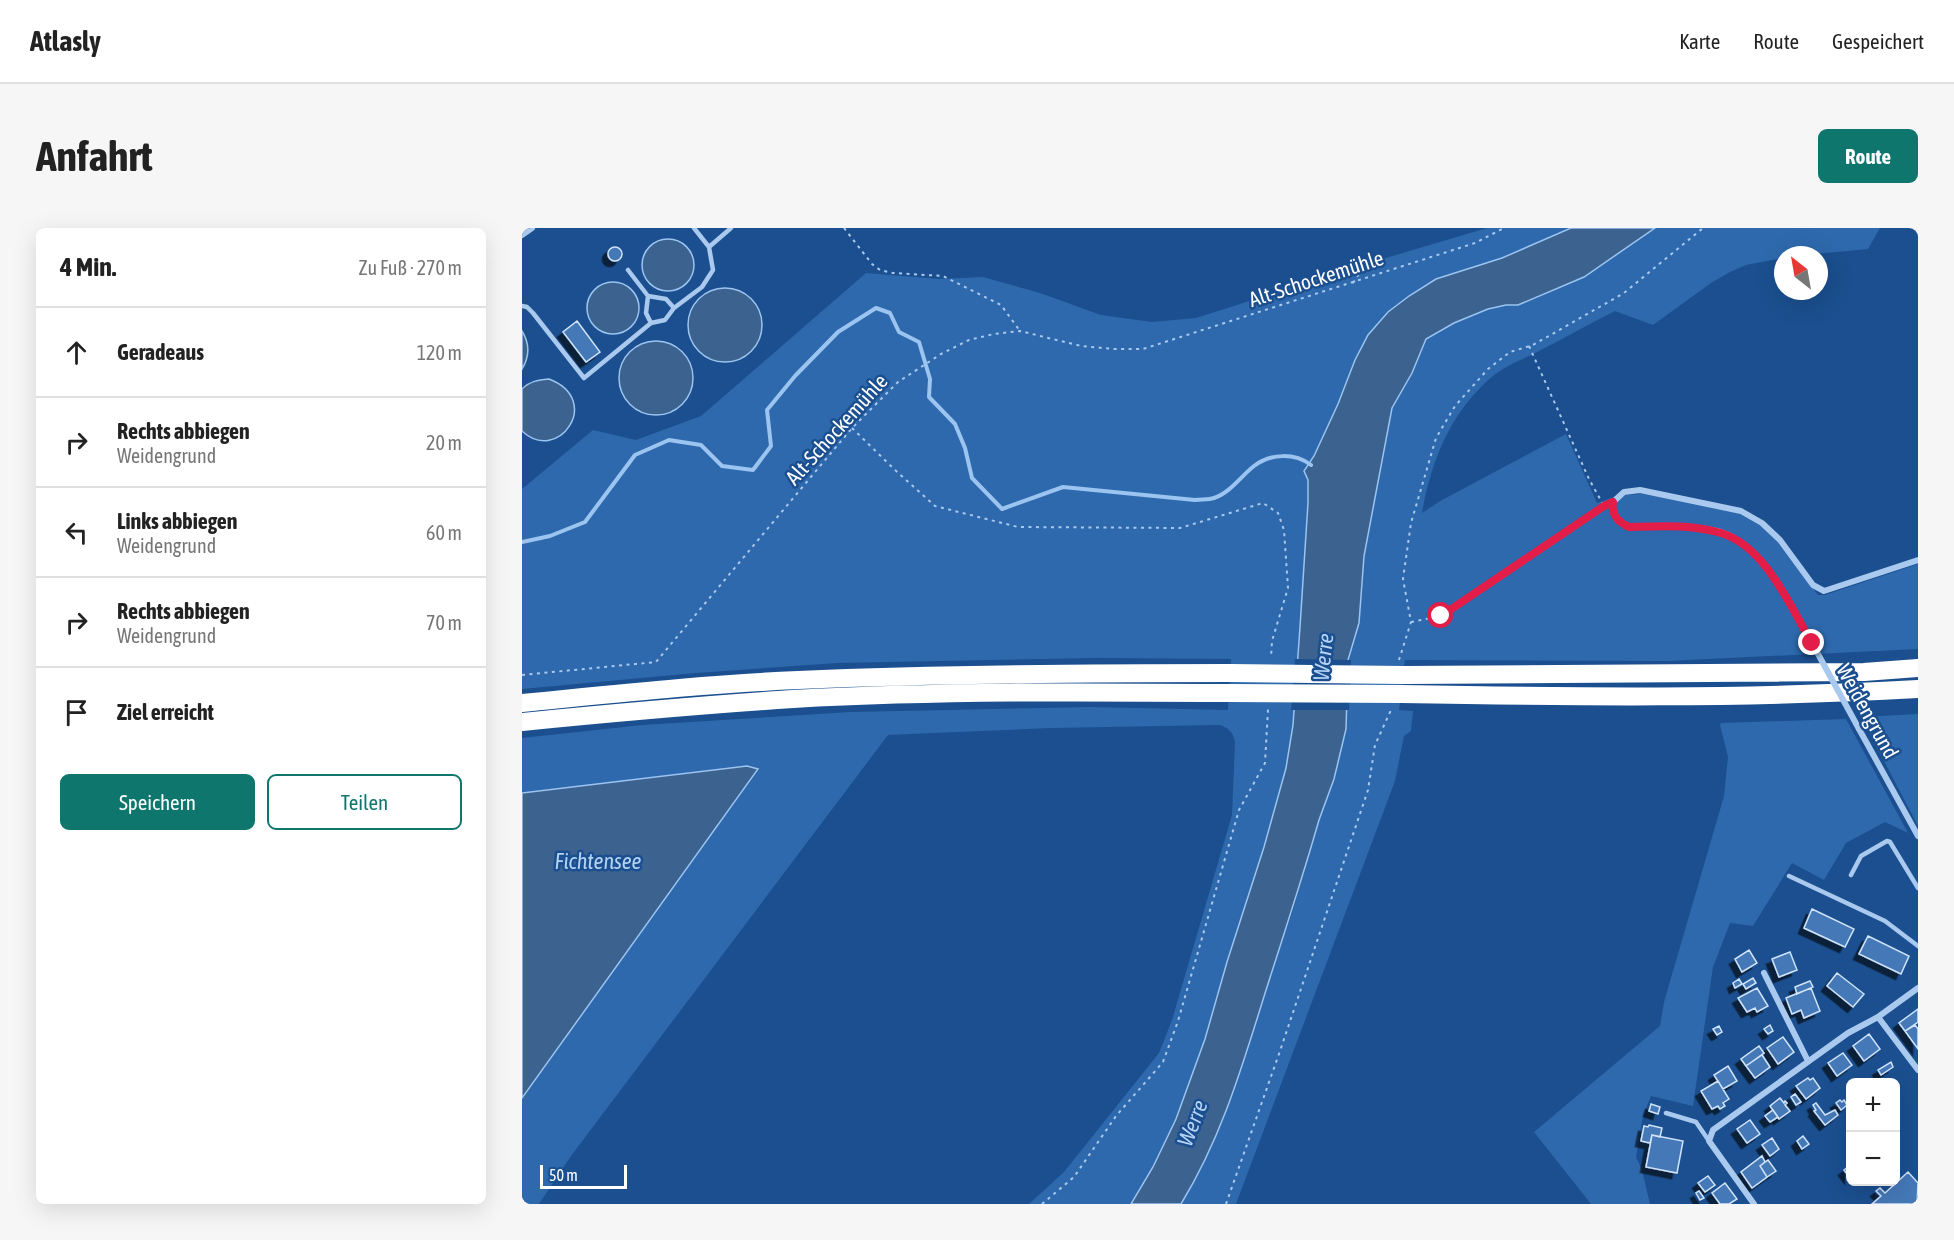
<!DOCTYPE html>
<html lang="de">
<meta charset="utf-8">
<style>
body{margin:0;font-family:"Asap Condensed",sans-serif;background:#f6f6f6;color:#222}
.controls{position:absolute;right:18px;bottom:18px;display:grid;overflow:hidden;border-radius:9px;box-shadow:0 6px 24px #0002}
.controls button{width:54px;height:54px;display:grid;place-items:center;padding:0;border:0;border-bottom:2px solid #e0e0e0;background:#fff;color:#222;font:30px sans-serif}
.compass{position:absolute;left:1252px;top:18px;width:54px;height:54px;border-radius:50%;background:#fff;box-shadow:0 6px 24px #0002;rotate:329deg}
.scale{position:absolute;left:18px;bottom:15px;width:87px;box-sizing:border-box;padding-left:6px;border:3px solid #fff;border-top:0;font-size:16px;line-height:21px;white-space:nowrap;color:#fff;-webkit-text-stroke:4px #1b4f8f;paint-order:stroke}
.stop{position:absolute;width:18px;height:18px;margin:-14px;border:4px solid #e11d48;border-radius:50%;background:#fff}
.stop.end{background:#e11d48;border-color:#fff;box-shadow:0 2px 6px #0008}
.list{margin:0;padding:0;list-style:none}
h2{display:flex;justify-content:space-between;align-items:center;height:78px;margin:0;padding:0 24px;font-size:26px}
h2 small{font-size:20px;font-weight:400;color:#767676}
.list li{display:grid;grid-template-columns:39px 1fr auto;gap:18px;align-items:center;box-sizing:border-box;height:90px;padding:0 24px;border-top:2px solid #e0e0e0}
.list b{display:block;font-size:22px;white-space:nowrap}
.list p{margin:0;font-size:20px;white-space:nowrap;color:#767676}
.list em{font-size:20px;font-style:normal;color:#767676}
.actions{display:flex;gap:12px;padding:18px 24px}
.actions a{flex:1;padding:14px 0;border:2px solid #0f766e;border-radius:9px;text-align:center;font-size:21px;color:#0f766e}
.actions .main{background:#0f766e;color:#fff}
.icon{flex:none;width:33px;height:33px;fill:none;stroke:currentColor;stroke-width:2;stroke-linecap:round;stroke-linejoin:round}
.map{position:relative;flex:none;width:1396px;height:976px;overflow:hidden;border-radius:9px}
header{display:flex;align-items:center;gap:36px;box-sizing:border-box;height:84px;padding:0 30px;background:#fff;border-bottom:2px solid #e0e0e0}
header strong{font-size:28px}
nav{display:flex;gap:33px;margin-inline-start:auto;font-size:21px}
.intro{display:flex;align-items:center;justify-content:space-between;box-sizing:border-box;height:144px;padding:0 36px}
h1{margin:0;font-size:42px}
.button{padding:15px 27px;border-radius:9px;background:#0f766e;color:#fff;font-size:21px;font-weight:700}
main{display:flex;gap:36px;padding:0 36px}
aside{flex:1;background:#fff;border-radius:9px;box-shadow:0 6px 24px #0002}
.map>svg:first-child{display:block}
.green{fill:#2e69ad}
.water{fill:#3c6290;stroke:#9cc4f0;stroke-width:1.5}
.pier{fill:#1b4f8f}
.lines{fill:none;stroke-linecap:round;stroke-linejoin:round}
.stream{stroke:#9cc4f0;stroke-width:4}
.building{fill:#4478b7;stroke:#cfe3fa;stroke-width:1.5;filter:url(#shadow)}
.path{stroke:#a9c9ee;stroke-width:2;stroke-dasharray:3 4.5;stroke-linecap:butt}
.lane{stroke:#a9c9ee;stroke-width:4.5}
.street{stroke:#a9c9ee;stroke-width:6}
.highway{stroke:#fff;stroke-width:18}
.street-bridge{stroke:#a9c9ee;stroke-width:6}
.highway-bridge{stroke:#fff;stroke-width:18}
.route{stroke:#e11d48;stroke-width:8}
.labels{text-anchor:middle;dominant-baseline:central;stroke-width:5;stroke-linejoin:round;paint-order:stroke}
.street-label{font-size:21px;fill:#fff;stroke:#1b4f8f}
.water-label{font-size:22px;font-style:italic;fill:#b5d3f5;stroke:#1b4f8f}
</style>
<header>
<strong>Atlasly</strong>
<nav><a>Karte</a><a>Route</a><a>Gespeichert</a></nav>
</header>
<div class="intro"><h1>Anfahrt</h1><a class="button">Route</a></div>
<main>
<aside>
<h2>4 Min.<small>Zu Fuß · 270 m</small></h2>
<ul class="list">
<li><svg class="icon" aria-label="ahead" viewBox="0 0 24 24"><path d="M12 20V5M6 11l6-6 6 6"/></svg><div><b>Geradeaus</b></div><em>120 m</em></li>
<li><svg class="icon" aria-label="right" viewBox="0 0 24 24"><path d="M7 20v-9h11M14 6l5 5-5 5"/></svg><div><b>Rechts abbiegen</b><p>Weidengrund</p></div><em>20 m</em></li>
<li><svg class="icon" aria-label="left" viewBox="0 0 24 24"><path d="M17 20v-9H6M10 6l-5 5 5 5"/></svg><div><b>Links abbiegen</b><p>Weidengrund</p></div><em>60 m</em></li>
<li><svg class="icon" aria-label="right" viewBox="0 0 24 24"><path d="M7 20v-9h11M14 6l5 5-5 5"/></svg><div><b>Rechts abbiegen</b><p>Weidengrund</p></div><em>70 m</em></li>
<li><svg class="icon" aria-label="arrive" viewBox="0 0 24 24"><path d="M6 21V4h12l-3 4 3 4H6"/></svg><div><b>Ziel erreicht</b></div></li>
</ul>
<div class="actions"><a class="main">Speichern</a><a>Teilen</a></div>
</aside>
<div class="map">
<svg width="1396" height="976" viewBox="0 0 1396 976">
<defs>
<filter id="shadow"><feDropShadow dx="-5.5" dy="5.5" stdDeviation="0" flood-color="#0009"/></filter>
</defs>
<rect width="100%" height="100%" fill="#1b4f8f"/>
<path class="green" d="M965 0H1049L980 30 914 51 833 132 816 176 792 228 782 243 786 252V275L778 399 771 497 764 540 742 619 705 734 683 811 654 891 631 939 609 976H507L542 944 637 825 650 792 710 587 713 515C711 504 708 501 698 497L528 500 366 507 49 928 17 976H0V870L236 542 225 538 0 565V510L120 497 329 484 569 479 706 482 709 431 573 430 315 435 174 445 0 461V261L71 202 114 212 179 188 344 45 417 51 461 49 518 65 579 87 630 94 674 90 830 40Z
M1133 0H1358L1346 21 1304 25 1261 27V30L1224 37 1208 44 1189 55 1131 97 1093 83C1067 96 1041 111 1015 124 1000 132 984 137 971 148 929 183 909 233 900 285L920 272 1044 206 1075 275 1089 270 1093 275 1104 267 1119 266C1150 270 1213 278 1238 295 1261 311 1279 344 1296 367H1303L1396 336V421L1146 433 883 432 877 482 891 483 889 503 882 508 873 553 714 976H659L670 958 745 759 770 685 797 592 812 551 826 432 837 395 842 328 870 180 890 145 904 111 932 95 966 81 984 77H996L1062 49Z
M1396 486V598L1339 489Z
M1324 491 1386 605 1363 594 1324 615 1302 652 1270 635 1231 698 1208 695 1191 739 1171 878 1129 868 1121 888 1114 929 1120 942 1128 976H1069L1012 904 1138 798 1142 774 1202 568 1206 529 1198 497 1199 495Z"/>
<path class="water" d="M1049 0H1133L1062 49 996 77H984L966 81 932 95 904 111 890 145 870 180 842 328 837 395 826 432 824 501 812 551 797 592C781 648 763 703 745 759 721 835 701 907 659 976H609L631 939 654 891 683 811 705 734 742 619 764 540 771 497 778 399 786 275V252L782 243 792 228 816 176 833 132 846 107 866 84 887 68 914 51 980 30Z
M120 37a26 26 0 1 1 52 0a26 26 0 1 1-52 0Z
M65 80a26 26 0 1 1 52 0a26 26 0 1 1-52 0Z
M166 97a37 37 0 1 1 74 0a37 37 0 1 1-74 0Z
M0 103C8 116 8 128 0 141Z
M97 150a37 37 0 1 1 74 0a37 37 0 1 1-74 0Z
M27 151C82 172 36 237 0 203V161C8 153 16 152 27 151Z
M225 538 236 541 0 870V565Z"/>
<path class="pier" d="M773 431 829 432 827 482H769Z"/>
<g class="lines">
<path class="stream" d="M0 314 28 308 63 294 113 227 147 212 179 217 200 238 231 242 249 218 245 182 273 148 316 104 354 80 368 85 377 104 397 114 408 151 407 169 433 196 443 220 450 250 480 281 541 259 673 272C679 271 686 272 692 270 708 265 719 248 732 238 749 225 773 225 789 237"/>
</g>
<path class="building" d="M86 26a7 7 0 1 1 14 0a7 7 0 1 1-14 0Z
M55 93 78 124 64 134 41 104Z
M1290 681 1332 701 1323 719 1282 700Z
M1346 708 1387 728 1379 746 1337 726Z
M1227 722 1235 735 1220 744 1213 731Z
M1268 724 1275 742 1257 749 1250 731Z
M1315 745 1342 766 1331 779 1305 758Z
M1231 750 1234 755 1224 761 1221 756Z
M1217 751 1220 756 1213 760 1211 755Z
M1288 753 1291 759 1275 766 1273 759Z
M1235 760 1246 778 1235 784 1233 780 1225 784 1216 770Z
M1289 760 1298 783 1282 790 1279 782 1270 786 1264 770Z
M1396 781V794L1383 803 1377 795Z
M1248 797 1251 803 1246 806 1242 801Z
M1393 797 1396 801V821L1383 803Z
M1197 798 1200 804 1195 807 1191 801Z
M1347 806 1358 821 1342 833 1331 818Z
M1261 809 1272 824 1256 836 1245 820Z
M1237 818 1242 825 1224 838 1219 831Z
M1321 825 1330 837 1315 848 1306 835Z
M1240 827 1248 839 1233 850 1224 838Z
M1369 834 1371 839 1359 847 1356 842Z
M1206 838 1215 853 1201 861 1192 847Z
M1286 850 1288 852 1291 850 1298 860 1284 871 1274 858Z
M1196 853 1207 871 1201 875 1203 878 1198 881 1196 878 1190 881 1179 863Z
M1273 866 1279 874 1274 877 1269 869Z
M1258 870 1262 875 1263 873 1265 875 1263 877 1268 883 1257 891 1248 878Z
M1318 872 1320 874 1322 872 1325 877 1319 882 1314 875Z
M1294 875 1303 887 1313 882 1316 887 1303 897 1292 883 1294 882 1291 877Z
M1129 876 1138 879 1136 886 1127 883Z
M1251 882 1256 889 1248 894 1243 888Z
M1228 892 1238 906 1225 915 1215 901Z
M1127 897 1140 900 1138 909 1130 907 1128 915 1119 913 1122 898 1126 899Z
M1130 907 1161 913 1155 945 1124 939Z
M1281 908 1287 916 1280 921 1275 913Z
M1250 910 1257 921 1248 928 1240 917Z
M1240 928 1243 934 1238 938 1245 949 1230 960 1219 944Z
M1246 932 1254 943 1245 949 1238 938Z
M1328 937V950L1322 942Z
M1386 944 1396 955 1395 976H1350L1359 968 1354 963 1358 960 1363 965Z
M1186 948 1193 957 1183 964 1176 955Z
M1203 955 1215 971 1207 976H1198L1190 965Z
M1177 963 1182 970 1178 972 1174 965Z"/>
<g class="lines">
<path class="path" d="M322 0 350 36 358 42 371 45 421 48 479 77 498 103
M831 55 846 32
M1007 118 1067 251 1082 278
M330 200 372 241 413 278 496 299 658 300 741 275 756 285 762 302 766 360 750 413 749 430
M889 394 919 388 1083 278
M877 432 889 394 881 351 889 295 914 210 933 178 966 141 988 124 1011 117 1102 65 1181 0
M0 447 134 434 330 200 376 154 419 126 447 112 472 106 498 103 559 118 592 121H621L953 15 982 0
M520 976 552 949 594 888 641 834 656 793 717 582 743 535 746 481
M704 976 758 823 846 562 853 517 869 482"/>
<path class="lane" d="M172 0 187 19
M106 42 126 68 144 71 152 80 180 59 191 42 187 19 209 0
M0 78 5 79 11 85 62 150 129 95 124 85 126 68
M129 95 143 92 152 80
M1329 647 1339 628 1365 613 1368 614 1396 660
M1267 648 1363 693 1396 718
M1144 885 1174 894 1187 913"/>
<path class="street" d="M0 7 10 0
M1290 415C1268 378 1243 318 1199 304 1170 296 1137 298 1107 299 1096 294 1089 287 1091 274L1102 264 1118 262 1219 283 1240 295 1258 312 1291 357 1302 363 1396 332
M1337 501 1396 608
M1242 745 1286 833
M1356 789 1396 842
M1232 976 1187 913 1191 902 1326 805 1356 789 1396 760"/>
<path class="highway" d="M881 447 1342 444 1396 440
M879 466C1051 469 1224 471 1396 461
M0 475C92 466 184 456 276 452 420 446 564 445 708 445
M0 494C90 485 181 477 271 471 416 463 562 464 707 465"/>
<path class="street-bridge" d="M1290 415 1337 501"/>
<path class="highway-bridge" d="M708 445 881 447
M707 465 879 466"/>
</g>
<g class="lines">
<path class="route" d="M919 388 1082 278 1091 274C1089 287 1096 294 1107 299 1137 298 1170 296 1199 305 1243 318 1268 378 1290 415"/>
</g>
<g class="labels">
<g class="street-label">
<text transform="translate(794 50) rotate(-18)">Alt-Schockemühle</text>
<text transform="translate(314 201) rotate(-48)">Alt-Schockemühle</text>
<text transform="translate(1346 483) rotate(61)">Weidengrund</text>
</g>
<g class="water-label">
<text transform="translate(801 429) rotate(-84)">Werre</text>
<text x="76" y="633">Fichtensee</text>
<text transform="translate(670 895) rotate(-69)">Werre</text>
</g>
</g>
</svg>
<div class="controls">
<button>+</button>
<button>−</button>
</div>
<svg class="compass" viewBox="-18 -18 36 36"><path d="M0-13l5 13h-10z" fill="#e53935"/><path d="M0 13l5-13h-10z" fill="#767676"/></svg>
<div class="scale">50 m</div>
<div class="stop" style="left:919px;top:388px"></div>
<div class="stop end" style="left:1290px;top:415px"></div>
</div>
</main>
